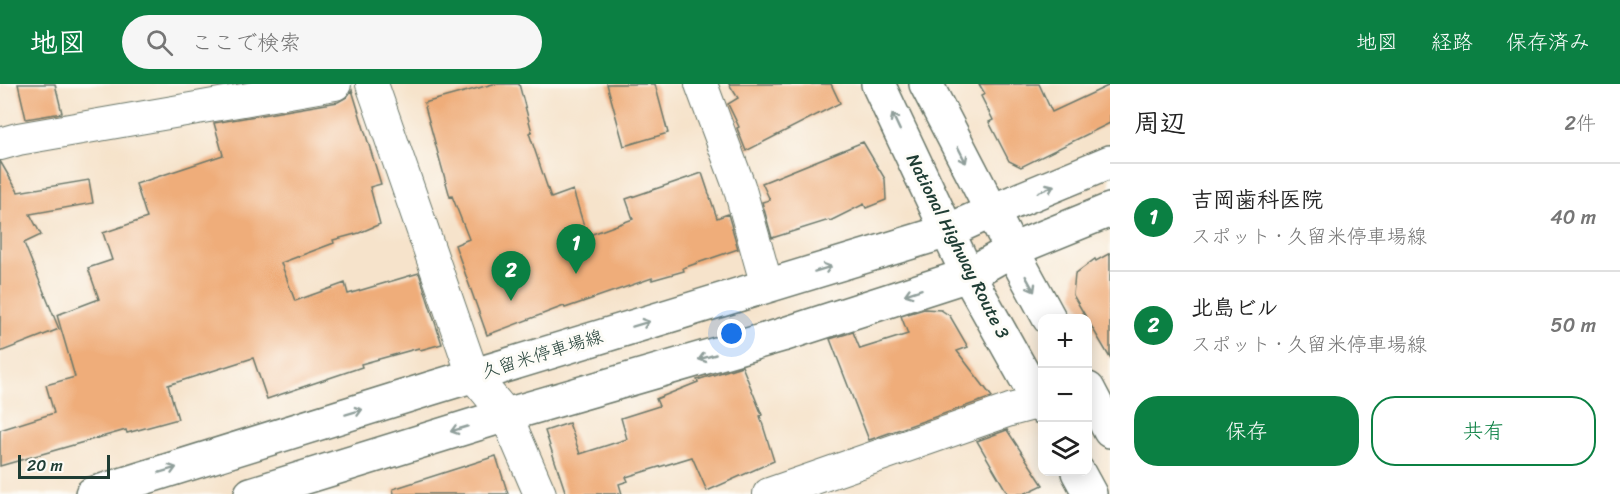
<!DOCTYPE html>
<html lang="ja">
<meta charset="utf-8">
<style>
body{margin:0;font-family:Sriracha,"Klee One",sans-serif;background:#f6f6f6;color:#222}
.controls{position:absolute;right:18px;bottom:18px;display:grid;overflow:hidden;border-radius:12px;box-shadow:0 3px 15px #0003}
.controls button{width:54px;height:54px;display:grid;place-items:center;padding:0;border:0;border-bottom:2px solid #e0e0e0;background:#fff;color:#222;font:30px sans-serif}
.scale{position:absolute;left:18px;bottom:15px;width:92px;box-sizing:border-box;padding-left:6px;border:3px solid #1f3d34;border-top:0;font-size:16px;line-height:21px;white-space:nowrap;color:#1f3d34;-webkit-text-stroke:4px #fdfcf7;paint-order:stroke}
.you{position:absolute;left:732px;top:250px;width:21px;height:21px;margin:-15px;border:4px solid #fff;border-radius:50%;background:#1a73e8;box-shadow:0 0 0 9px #1a73e833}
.badge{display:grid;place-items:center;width:39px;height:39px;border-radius:50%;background:#0b8043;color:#fff;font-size:20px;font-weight:700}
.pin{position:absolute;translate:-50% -50px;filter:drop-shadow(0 2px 3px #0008)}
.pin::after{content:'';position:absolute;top:32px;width:21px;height:18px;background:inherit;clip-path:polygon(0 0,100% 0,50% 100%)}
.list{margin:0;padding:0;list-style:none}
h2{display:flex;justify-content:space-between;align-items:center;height:78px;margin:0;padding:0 24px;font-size:26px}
h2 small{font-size:20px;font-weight:400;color:#767676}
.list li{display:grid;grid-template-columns:39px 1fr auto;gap:18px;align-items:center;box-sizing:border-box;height:108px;padding:0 24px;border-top:2px solid #e0e0e0}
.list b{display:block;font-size:22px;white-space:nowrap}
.list p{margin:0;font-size:20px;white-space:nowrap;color:#767676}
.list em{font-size:20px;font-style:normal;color:#767676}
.actions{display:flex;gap:12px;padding:18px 24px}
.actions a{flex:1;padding:14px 0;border:2px solid #0b8043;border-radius:24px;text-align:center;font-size:21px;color:#0b8043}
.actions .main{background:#0b8043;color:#fff}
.icon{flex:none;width:33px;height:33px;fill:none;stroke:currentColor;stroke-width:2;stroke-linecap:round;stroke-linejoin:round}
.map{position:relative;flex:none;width:1110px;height:410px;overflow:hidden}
header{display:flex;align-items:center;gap:36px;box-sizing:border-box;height:84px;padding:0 30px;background:#0b8043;color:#fff}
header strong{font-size:28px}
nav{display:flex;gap:33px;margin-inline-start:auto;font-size:21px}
.search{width:420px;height:54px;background:#f6f6f6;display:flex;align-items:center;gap:15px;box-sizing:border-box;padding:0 21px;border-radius:33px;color:#767676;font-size:22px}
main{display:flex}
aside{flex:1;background:#fff}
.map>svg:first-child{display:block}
.building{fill:#efad7a}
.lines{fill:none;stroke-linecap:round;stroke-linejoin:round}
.street-casing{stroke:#6a7769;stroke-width:34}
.secondary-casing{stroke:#6a7769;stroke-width:36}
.primary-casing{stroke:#6a7769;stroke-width:36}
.highway-casing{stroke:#6a7769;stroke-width:36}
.street{stroke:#fff;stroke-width:32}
.secondary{stroke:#fff;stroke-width:33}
.primary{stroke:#fff;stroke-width:33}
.highway{stroke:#fff;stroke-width:33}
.oneway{stroke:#8f9e9a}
.labels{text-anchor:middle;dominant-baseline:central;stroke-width:6;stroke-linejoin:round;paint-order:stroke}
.street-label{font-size:18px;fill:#1f3d34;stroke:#fdfcf7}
</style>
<header>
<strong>地図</strong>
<div class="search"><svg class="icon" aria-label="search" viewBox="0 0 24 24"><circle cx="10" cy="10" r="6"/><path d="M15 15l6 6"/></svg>ここで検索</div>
<nav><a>地図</a><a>経路</a><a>保存済み</a></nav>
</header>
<main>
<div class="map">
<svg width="1110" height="410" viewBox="0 0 1110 410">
<rect width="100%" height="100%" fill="#fdfcf7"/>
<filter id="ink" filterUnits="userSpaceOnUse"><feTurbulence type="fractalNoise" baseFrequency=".0167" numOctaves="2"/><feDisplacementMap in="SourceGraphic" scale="12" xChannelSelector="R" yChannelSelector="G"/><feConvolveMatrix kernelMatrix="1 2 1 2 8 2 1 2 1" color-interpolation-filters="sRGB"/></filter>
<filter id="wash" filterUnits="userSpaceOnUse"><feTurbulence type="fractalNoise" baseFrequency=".008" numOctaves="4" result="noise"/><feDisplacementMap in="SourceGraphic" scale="24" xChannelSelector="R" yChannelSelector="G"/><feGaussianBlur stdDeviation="1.35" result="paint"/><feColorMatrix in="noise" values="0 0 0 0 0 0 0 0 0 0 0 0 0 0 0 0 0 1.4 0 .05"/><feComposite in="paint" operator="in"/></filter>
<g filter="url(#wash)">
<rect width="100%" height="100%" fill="#f6e3cb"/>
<g id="blocks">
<path class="building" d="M18 0H55L62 29 26 35Z
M493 0H519L532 48 529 49 551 114 573 106 587 152 633 135 626 115 702 89 717 134 728 130 738 165 683 184 684 187 652 196V194L565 224 564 222 487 251 455 161 469 155 452 112 450 113 424 19Z
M607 0H655L668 49 624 62Z
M729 0H831L840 19 746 67 737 44 739 43 728 20 738 14Z
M979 0H1039L1052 28 1110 1V39L1021 83 1009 77 989 38 993 36 981 12 985 10Z
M352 6 381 100 370 103 380 140 359 149 333 156 334 159 281 179 295 217 345 199 348 210 419 189 442 260 420 266 419 264 361 280 362 283 267 315 253 274 168 301 178 335 127 349 126 346 0 382V346L54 329 46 301 75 293 57 231 99 215 88 184 112 176 103 149 147 134 136 100 223 71 214 39 338 18 347 13Z
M863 58 885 95 886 116 866 124 864 120 830 137 829 136 772 154 762 118 770 116 762 99Z
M0 77 18 108 89 96 93 119 30 130 41 151 24 159 59 245 0 268Z
M1110 169V274L1073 211 1075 190 1095 175 1096 177Z
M924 225 941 226 950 232 968 263 957 267 992 313 869 356 830 255 853 248 860 265 908 250 901 232Z
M742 282 762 331 760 332 774 377 707 407 692 373 626 393 628 397 619 400 622 410H566L545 347 569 339 580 370 627 355 621 334 659 322 656 315 698 298 697 296Z
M1007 346 1043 401 1024 410H1008L977 357Z
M496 372 508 410H394L393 405Z"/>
</g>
</g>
<g filter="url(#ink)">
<use href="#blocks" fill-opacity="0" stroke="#6a7769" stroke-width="1.5"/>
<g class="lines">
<defs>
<path id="street" d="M372 0 473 291 506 331 540 410
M701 0 739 102 767 202
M0 60 18 55 335 0
M769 410 1010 326 1040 318"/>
<path id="secondary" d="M992 127 1110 78
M1012 166 1110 126"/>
<path id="primary" d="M92 410 432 304 948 147 992 127
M251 410 506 331 782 251 968 191 1012 166"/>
<path id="highway" d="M878 0 968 191 1042 323
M926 0 1012 166 1049 234
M1088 305 1110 347
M1078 388 1090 410"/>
</defs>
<use href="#street" class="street-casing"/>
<use href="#secondary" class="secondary-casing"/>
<use href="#primary" class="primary-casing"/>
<use href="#highway" class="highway-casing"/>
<use href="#street" class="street"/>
<use href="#secondary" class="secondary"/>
<use href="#primary" class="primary"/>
<use href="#highway" class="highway"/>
</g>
<defs><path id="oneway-shaft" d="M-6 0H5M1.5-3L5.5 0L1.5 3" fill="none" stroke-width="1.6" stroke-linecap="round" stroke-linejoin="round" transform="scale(1.5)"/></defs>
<g class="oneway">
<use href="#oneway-shaft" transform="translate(896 38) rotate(-115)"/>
<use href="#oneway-shaft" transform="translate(962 71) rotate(63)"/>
<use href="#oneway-shaft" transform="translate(1046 105) rotate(-23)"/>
<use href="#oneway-shaft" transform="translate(823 185) rotate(-17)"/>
<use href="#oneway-shaft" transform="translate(1030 200) rotate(61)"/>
<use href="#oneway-shaft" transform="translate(913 208) rotate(162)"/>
<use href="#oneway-shaft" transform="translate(641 240) rotate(-17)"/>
<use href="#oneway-shaft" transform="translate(707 273) rotate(164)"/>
<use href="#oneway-shaft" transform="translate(354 328) rotate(-17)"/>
<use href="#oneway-shaft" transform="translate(459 345) rotate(163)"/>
<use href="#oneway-shaft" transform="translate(168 386) rotate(-17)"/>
</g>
</g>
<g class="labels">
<g class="street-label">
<text transform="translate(958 162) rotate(63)">National Highway Route 3</text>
<text transform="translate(542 270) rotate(-17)">久留米停車場線</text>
</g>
</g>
</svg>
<div class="controls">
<button>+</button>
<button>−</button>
<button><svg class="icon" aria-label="layers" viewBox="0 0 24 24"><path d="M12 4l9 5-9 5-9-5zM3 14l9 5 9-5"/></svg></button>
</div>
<div class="scale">20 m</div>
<div class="you"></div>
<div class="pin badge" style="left:576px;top:190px">1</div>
<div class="pin badge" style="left:511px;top:217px">2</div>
</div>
<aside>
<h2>周辺<small>2件</small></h2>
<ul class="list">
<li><span class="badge">1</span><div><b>吉岡歯科医院</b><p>スポット · 久留米停車場線</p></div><em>40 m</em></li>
<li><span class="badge">2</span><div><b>北島ビル</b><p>スポット · 久留米停車場線</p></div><em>50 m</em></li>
</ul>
<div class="actions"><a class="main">保存</a><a>共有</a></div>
</aside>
</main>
